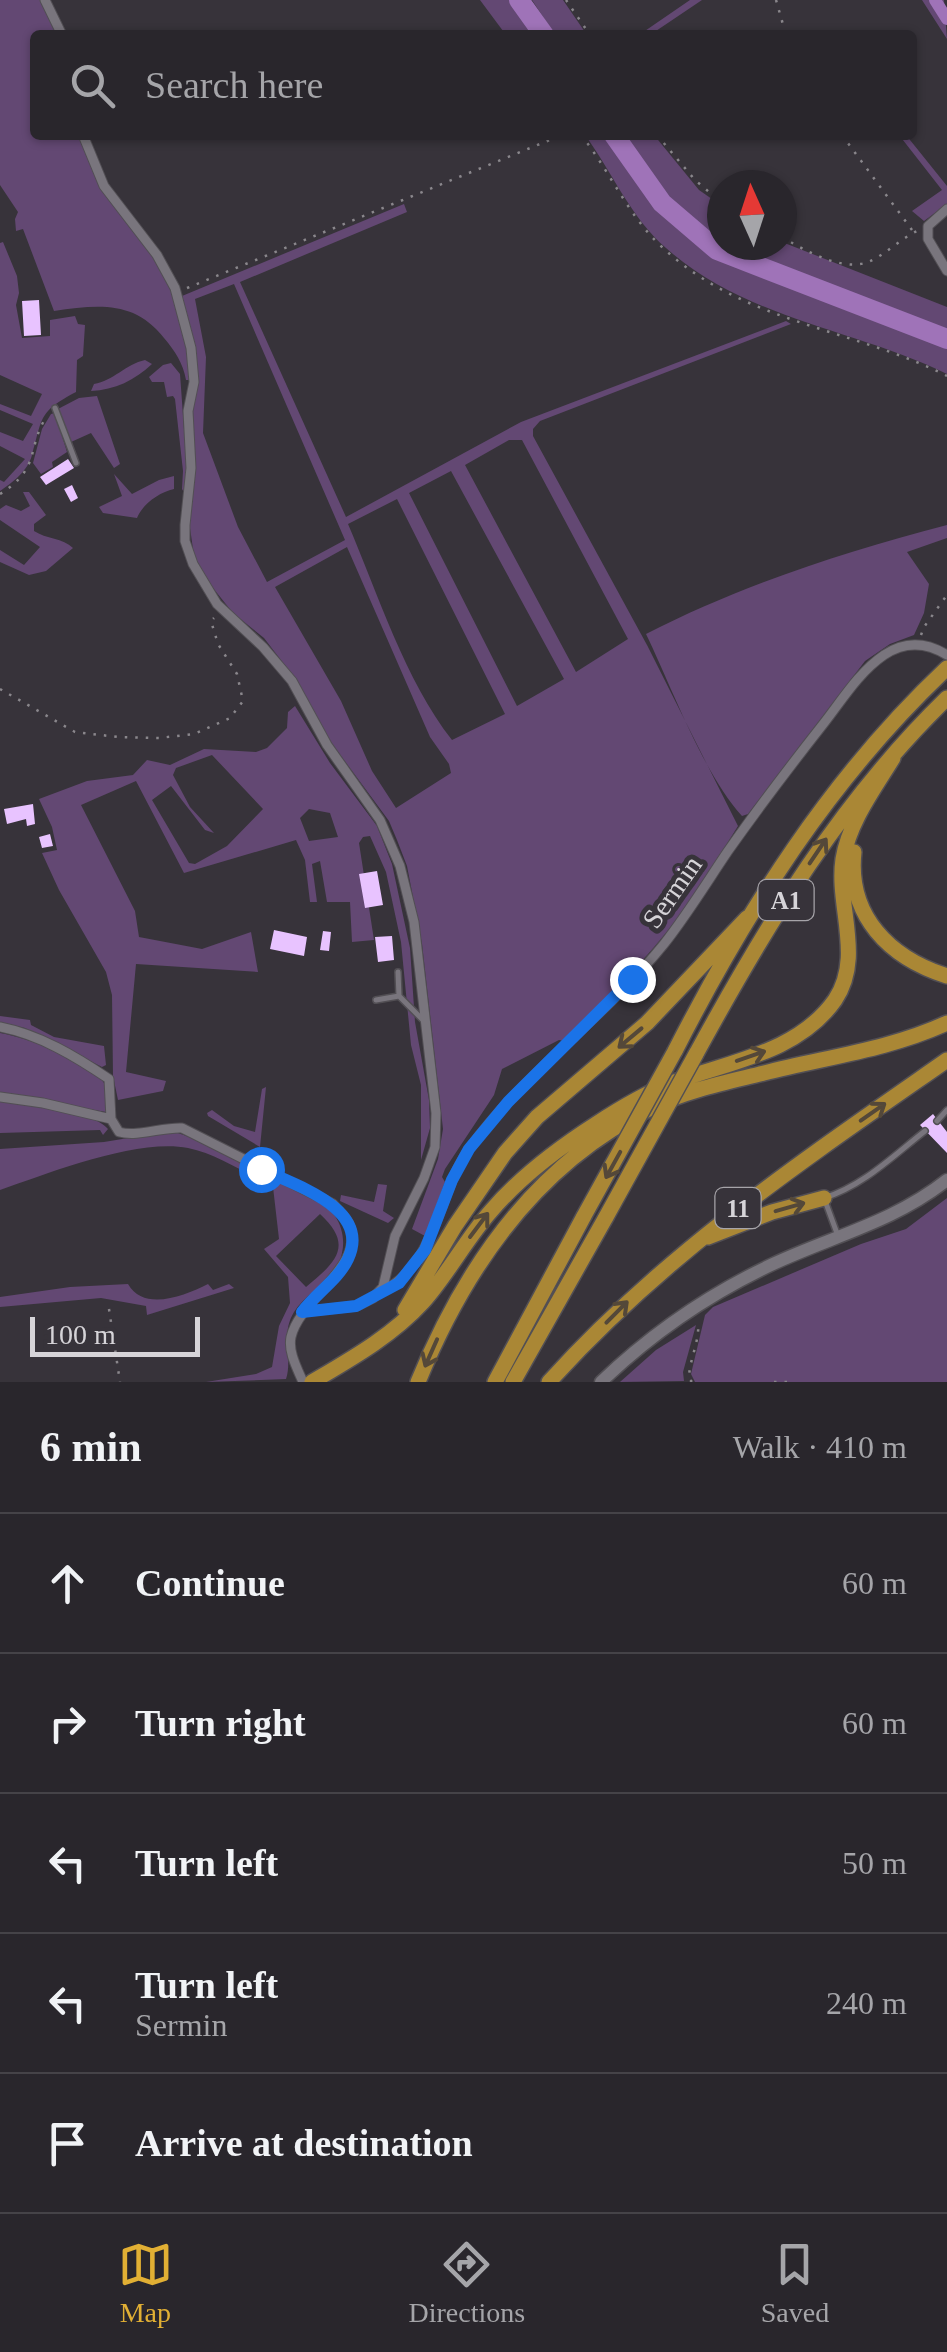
<!DOCTYPE html>
<meta charset="utf-8">
<style>
body{margin:0;font-family:Georgia,serif;background:#353238;color:#f1f3f6}
.compass{position:absolute;left:707px;top:170px;width:90px;height:90px;border-radius:50%;background:#29262c;box-shadow:0 2px 8px #0004;rotate:357deg}
.scale{position:absolute;left:30px;bottom:25px;width:170px;box-sizing:border-box;padding-left:10px;border:5px solid #d6d4d8;border-top:0;font-size:28px;line-height:35px;white-space:nowrap;color:#d6d4d8;-webkit-text-stroke:8px #37333a;paint-order:stroke}
.stop{position:absolute;width:30px;height:30px;margin:-22px;border:8px solid #1a73e8;border-radius:50%;background:#fff}
.stop.end{background:#1a73e8;border-color:#fff;box-shadow:0 2px 10px #0008}
.list{margin:0;padding:0;list-style:none}
h2{display:flex;justify-content:space-between;align-items:center;height:130px;margin:0;padding:0 40px;font-size:42px}
h2 small{font-size:32px;font-weight:400;color:#a5a5a9}
.list li{display:grid;grid-template-columns:65px 1fr auto;gap:30px;align-items:center;box-sizing:border-box;height:140px;padding:0 40px;border-top:2px solid #454348}
.list b{display:block;font-size:38px;white-space:nowrap}
.list p{margin:0;font-size:32px;white-space:nowrap;color:#a5a5a9}
.list em{font-size:32px;font-style:normal;color:#a5a5a9}
.icon{flex:none;width:55px;height:55px;fill:none;stroke:currentColor;stroke-width:2;stroke-linecap:round;stroke-linejoin:round}
.map{position:relative;flex:none;width:947px;height:1382px;overflow:hidden}
.search{position:absolute;background:#29262c;box-shadow:0 2px 8px #0004;left:30px;right:30px;top:30px;height:110px;display:flex;align-items:center;gap:25px;box-sizing:border-box;padding:0 35px;border-radius:10px;color:#a5a5a9;font-size:38px}
.sheet{height:830px;background:#29262c}
nav{display:flex;justify-content:space-around;align-items:center;box-sizing:border-box;height:140px;border-top:2px solid #454348;background:#29262c;font-size:28px;color:#a5a5a9}
nav a{display:grid;justify-items:center;gap:5px}
nav .on{color:#e1af34}
.map>svg:first-child{display:block}
.green{fill:#634873;fill-rule:evenodd}
.lines{fill:none;stroke-linecap:round;stroke-linejoin:round}
.canal{stroke:#9f73b8;stroke-width:12}
.river{stroke:#9f73b8;stroke-width:20}
.building{fill:#e8c3ff}
.lane-casing{stroke:#524f54;stroke-width:8}
.street-casing{stroke:#524f54;stroke-width:11}
.secondary-casing{stroke:#524f54;stroke-width:15}
.highway-casing{stroke:#524f54;stroke-width:18}
.path{stroke:#8a878c;stroke-width:2.5;stroke-dasharray:2.5 8;stroke-linecap:butt}
.lane{stroke:#79757d;stroke-width:5}
.street{stroke:#79757d;stroke-width:9}
.secondary{stroke:#79757d;stroke-width:12}
.highway{stroke:#aa8735;stroke-width:15}
.highway-bridge-casing{stroke:#524f54;stroke-width:18;stroke-linecap:butt}
.highway-bridge{stroke:#aa8735;stroke-width:15}
.oneway{stroke:#544839}
.route{stroke:#1a73e8;stroke-width:12}
.labels{text-anchor:middle;dominant-baseline:central;stroke-width:10;stroke-linejoin:round;paint-order:stroke}
.shield{fill:#37333a;stroke:#a6a4a9;stroke-width:2.5}
.shield-label{font-size:25px;font-weight:bold;fill:#d6d4d8}
.street-label{font-size:28px;fill:#d6d4d8;stroke:#37333a}
</style>
<div class="map">
<svg width="947" height="1382" viewBox="0 0 947 1382">
<rect width="100%" height="100%" fill="#37333a"/>
<path class="green" d="M0 0H41L59 35H35V135H81L96 175 149 248 175 297 187 343 190 380H186C183 363 175 351 164 338 134 300 98 305 54 311L23 229 16 231 15 219 18 212 0 185Z
M480 0H516L540 35H506Z
M532 0H563L587 35H555Z
M690 0H702L650 35H639Z
M922 0H944L947 39Z
M585 135H608L654 200 683 230 705 246 750 272 947 345V374C855 329 745 319 666 248 631 218 612 172 585 135Z
M621 135H654L699 190 722 206V244L674 206Z
M899 135H906L947 186V204L924 221 912 211 942 190Z
M404 204 407 212 240 282 346 517 521 422 786 321 791 324 540 421 533 429V436L647 645 738 826C712 867 687 909 655 946 627 979 594 1010 564 1041L559 1040 502 1069 494 1095 445 1169 442 1177 445 1182 425 1236 412 1229 438 1159 443 1129 422 944 407 866 397 840 389 821 330 741 287 668 264 638 233 613 205 578 194 556 189 521 195 467 192 398 197 356 182 296ZM234 284 345 540 267 582 238 527 203 433 206 357 195 299ZM509 440H522L628 639 576 672 465 465ZM451 471 564 679 517 706 409 493ZM397 499 505 714 452 740C405 680 378 594 348 524ZM347 547 430 737 449 764 451 773 396 808 372 771 341 701 275 587Z
M3 242 17 276 19 293 16 305 22 338 50 336V320L75 316 78 324 85 325 83 356 77 360 76 392C38 412 43 417 32 455 28 471 12 483 0 491V480L4 482 25 459 0 446V432L23 441 33 424 0 410V404L31 416 42 394 0 375V243Z
M782 242 947 307V331L776 271 724 245H782Z
M145 360 152 364C135 380 115 390 91 391L94 384C113 381 126 364 145 360Z
M171 363 180 374 187 470 185 494 182 489 183 471 175 399 173 396 167 397 164 382H152L149 377 163 365Z
M97 396 120 464 114 468 91 433 71 442 66 437 58 409 79 398Z
M55 413 67 452 52 462 53 467 41 474 33 463 42 429 51 414Z
M114 474 132 494 159 480 174 476V489C159 492 142 505 137 518L103 513 99 507 122 496Z
M23 492H29L46 515 34 524V531C46 539 63 538 73 548L46 571 29 575 0 562V550L24 565 40 547 0 520V509L6 505 21 511 30 506Z
M947 525V538L907 552 929 584 924 613 914 635 890 644 865 661 748 814 742 816C703 773 672 688 646 634 742 585 843 552 947 525Z
M295 706 330 763 377 826 392 864 410 948 415 1022 429 1100 430 1128 421 1160V1085L411 1045 401 942 386 872 370 836 363 837 359 843 374 940 352 942 350 902H327L320 861 312 864 317 902H310L305 860 296 840 184 873 136 781 81 805 135 911 139 937 202 949 251 932 258 972 136 964 126 1072 166 1081 163 1091 118 1100 113 1076 112 995 106 972 59 890 42 853 57 850 52 827 39 799 87 781 133 775 147 760 170 765 204 749 256 752 267 748 287 728 288 712ZM212 755 263 809 227 846 195 864 189 863 152 800 171 786 205 830 214 833 190 807 173 775 176 768ZM309 809 330 813 338 837 309 841 300 818Z
M0 1016 30 1020 31 1025 54 1037 104 1046 106 1065 102 1067 25 1028 0 1022Z
M0 1033C27 1038 85 1058 102 1080 109 1089 107 1101 106 1112L0 1094Z
M266 1087 260 1147 208 1116 207 1113 212 1110 234 1126 255 1132 262 1089Z
M0 1100C23 1103 96 1112 108 1129L103 1135 100 1130 0 1133Z
M171 1131C198 1137 319 1195 335 1216 342 1226 345 1241 342 1253 338 1279 307 1291 294 1312 280 1335 293 1358 286 1379L206 1382 256 1374 272 1367 279 1326 290 1303 288 1277 264 1249 279 1239 273 1187C246 1174 218 1154 188 1148 137 1138 49 1173 0 1190V1149L104 1142ZM320 1214C355 1246 335 1263 306 1287L276 1256Z
M378 1184 387 1185 383 1211 394 1218 388 1223 340 1201 341 1195 374 1202Z
M947 1198V1382H695L691 1374 705 1315 713 1307 861 1244 906 1229Z
M128 1284C144 1312 184 1296 208 1284L213 1290 229 1284 234 1288 147 1315 146 1306 101 1298 0 1307V1297L70 1287Z
M696 1325 683 1372 684 1381 620 1382 656 1350Z"/>
<g class="lines">
<path class="canal" d="M935 0 947 19"/>
<path class="river" d="M519 0 544 35
M614 135 662 203 717 250 947 339"/>
</g>
<path class="building" d="M39 300 41 335 24 336 22 301Z
M68 459 74 468 46 485 40 477Z
M72 485 78 498 71 502 64 489Z
M33 804 35 824 27 826 26 819 7 824 4 809Z
M50 834 53 846 42 848 39 837Z
M377 871 383 905 365 908 359 874Z
M274 930 307 937 304 956 270 949Z
M323 931 331 932 329 951 320 950Z
M392 936 394 960 378 962 375 937Z
M933 1114 947 1132V1153L920 1125Z"/>
<g class="lines">
<defs>
<path id="lane" d="M55 408 76 463
M398 972 399 996 424 1021
M376 1000 399 996
M937 1121 947 1110
M838 1236 824 1198C863 1186 893 1156 925 1131"/>
<path id="street" d="M45 0 62 35
M83 135 104 186 157 255 175 288 191 348 194 382 188 411 191 468 185 525V541L193 564 217 604 263 647 292 681 327 745 380 820 400 866 414 922 436 1113 435 1147 424 1178 395 1236 383 1287 373 1298 357 1306 302 1312
M947 209 928 226V239L947 271
M0 1027C40 1035 75 1056 109 1079L111 1119 119 1132C138 1137 162 1127 182 1128L333 1204C337 1209 345 1216 348 1222 369 1264 300 1298 291 1337 288 1352 297 1368 303 1382
M0 1097 43 1103 111 1119
M381 1292C438 1264 436 1195 470 1148 525 1072 605 1017 664 944 687 915 707 882 728 851 759 807 791 765 824 723 842 700 859 672 884 655 905 641 926 642 947 655"/>
<path id="secondary" d="M601 1382C652 1333 709 1294 773 1264 833 1236 894 1222 947 1180"/>
<path id="highway" d="M854 852C847 916 890 958 947 976
M675 1051C747 910 831 777 947 668
M696 1054C767 924 840 802 947 698
M708 1237 772 1212 824 1198
M405 1310 455 1226 505 1153 537 1117 647 1023 747 918
M312 1382C351 1359 392 1336 423 1302 448 1274 466 1239 491 1211 521 1176 557 1149 596 1124 619 1109 644 1094 669 1084 726 1062 797 1054 835 1000 864 957 836 906 843 859 849 822 874 789 893 758
M418 1382C465 1267 539 1160 655 1106 688 1090 728 1082 764 1073 826 1057 888 1050 947 1023
M495 1382 584 1216
M513 1382 606 1217
M549 1382C666 1252 805 1159 947 1060"/>
</defs>
<use href="#lane" class="lane-casing"/>
<use href="#street" class="street-casing"/>
<use href="#secondary" class="secondary-casing"/>
<use href="#highway" class="highway-casing"/>
<path class="path" d="M566 0 590 35
M776 0 786 35
M581 135C610 171 628 216 662 247 742 323 855 329 947 376
M657 135 695 180 722 203
M842 135 912 230
M782 237C804 250 842 272 868 262 885 255 900 239 917 231
M187 288 562 135
M0 494C42 468 26 447 47 416
M921 635 924 627 947 595
M0 689 75 732 118 737 159 738 194 734 230 718 243 701 237 674 218 644 211 621 214 618
M109 1309 120 1382
M692 1382 689 1379C689 1359 700 1342 698 1322
M774 1382H791"/>
<use href="#lane" class="lane"/>
<use href="#street" class="street"/>
<use href="#secondary" class="secondary"/>
<use href="#highway" class="highway"/>
<defs>
<path id="highway-bridge" d="M584 1216 675 1051
M606 1217 696 1054"/>
</defs>
<use href="#highway-bridge" class="highway-bridge-casing"/>
<use href="#highway-bridge" class="highway-bridge"/>
</g>
<defs><path id="oneway-shaft" d="M-6 0H5M1.5-3L5.5 0L1.5 3" fill="none" stroke-width="1.6" stroke-linecap="round" stroke-linejoin="round" transform="scale(2.5)"/></defs>
<g class="oneway">
<use href="#oneway-shaft" transform="translate(818 851) rotate(-56)"/>
<use href="#oneway-shaft" transform="translate(630 1038) rotate(140)"/>
<use href="#oneway-shaft" transform="translate(751 1056) rotate(-19)"/>
<use href="#oneway-shaft" transform="translate(873 1112) rotate(-35)"/>
<use href="#oneway-shaft" transform="translate(613 1165) rotate(119)"/>
<use href="#oneway-shaft" transform="translate(790 1207) rotate(-16)"/>
<use href="#oneway-shaft" transform="translate(479 1225) rotate(-53)"/>
<use href="#oneway-shaft" transform="translate(617 1312) rotate(-45)"/>
<use href="#oneway-shaft" transform="translate(431 1353) rotate(114)"/>
</g>
<g class="lines">
<path class="route" d="M261 1169C294 1185 372 1208 348 1259 338 1280 315 1294 302 1312L356 1306 399 1283 425 1250 452 1180 469 1149 508 1102 632 979"/>
</g>
<g class="labels">
<g class="shield">
<rect x="758.5" y="880" width="55" height="40" rx="8"/>
<rect x="715.5" y="1188" width="45" height="40" rx="8"/>
</g>
<g class="shield-label">
<text x="786" y="900">A1</text>
<text x="738" y="1208">11</text>
</g>
<g class="street-label">
<text transform="translate(672 892) rotate(-55)">Sermin</text>
</g>
</g>
</svg>
<svg class="compass" viewBox="-18 -18 36 36"><path d="M0-13l5 13h-10z" fill="#e53935"/><path d="M0 13l5-13h-10z" fill="#a5a5a9"/></svg>
<div class="scale">100 m</div>
<div class="stop" style="left:261px;top:1169px"></div>
<div class="stop end" style="left:632px;top:979px"></div>
<div class="search"><svg class="icon" aria-label="search" viewBox="0 0 24 24"><circle cx="10" cy="10" r="6"/><path d="M15 15l6 6"/></svg>Search here</div>
</div>
<section class="sheet">
<h2>6 min<small>Walk · 410 m</small></h2>
<ul class="list">
<li><svg class="icon" aria-label="ahead" viewBox="0 0 24 24"><path d="M12 20V5M6 11l6-6 6 6"/></svg><div><b>Continue</b></div><em>60 m</em></li>
<li><svg class="icon" aria-label="right" viewBox="0 0 24 24"><path d="M7 20v-9h11M14 6l5 5-5 5"/></svg><div><b>Turn right</b></div><em>60 m</em></li>
<li><svg class="icon" aria-label="left" viewBox="0 0 24 24"><path d="M17 20v-9H6M10 6l-5 5 5 5"/></svg><div><b>Turn left</b></div><em>50 m</em></li>
<li><svg class="icon" aria-label="left" viewBox="0 0 24 24"><path d="M17 20v-9H6M10 6l-5 5 5 5"/></svg><div><b>Turn left</b><p>Sermin</p></div><em>240 m</em></li>
<li><svg class="icon" aria-label="arrive" viewBox="0 0 24 24"><path d="M6 21V4h12l-3 4 3 4H6"/></svg><div><b>Arrive at destination</b></div></li>
</ul>
</section>
<nav>
<a class="on"><svg class="icon" aria-label="map" viewBox="0 0 24 24"><path d="M3 6l6-2 6 2 6-2v14l-6 2-6-2-6 2zM9 4v14M15 6v14"/></svg>Map</a>
<a><svg class="icon" aria-label="directions" viewBox="0 0 24 24"><path d="M12 3l9 9-9 9-9-9zM9 14v-3h6M13 9l2 2-2 2"/></svg>Directions</a>
<a><svg class="icon" aria-label="saved" viewBox="0 0 24 24"><path d="M7 4h10v16l-5-4-5 4z"/></svg>Saved</a>
</nav>
